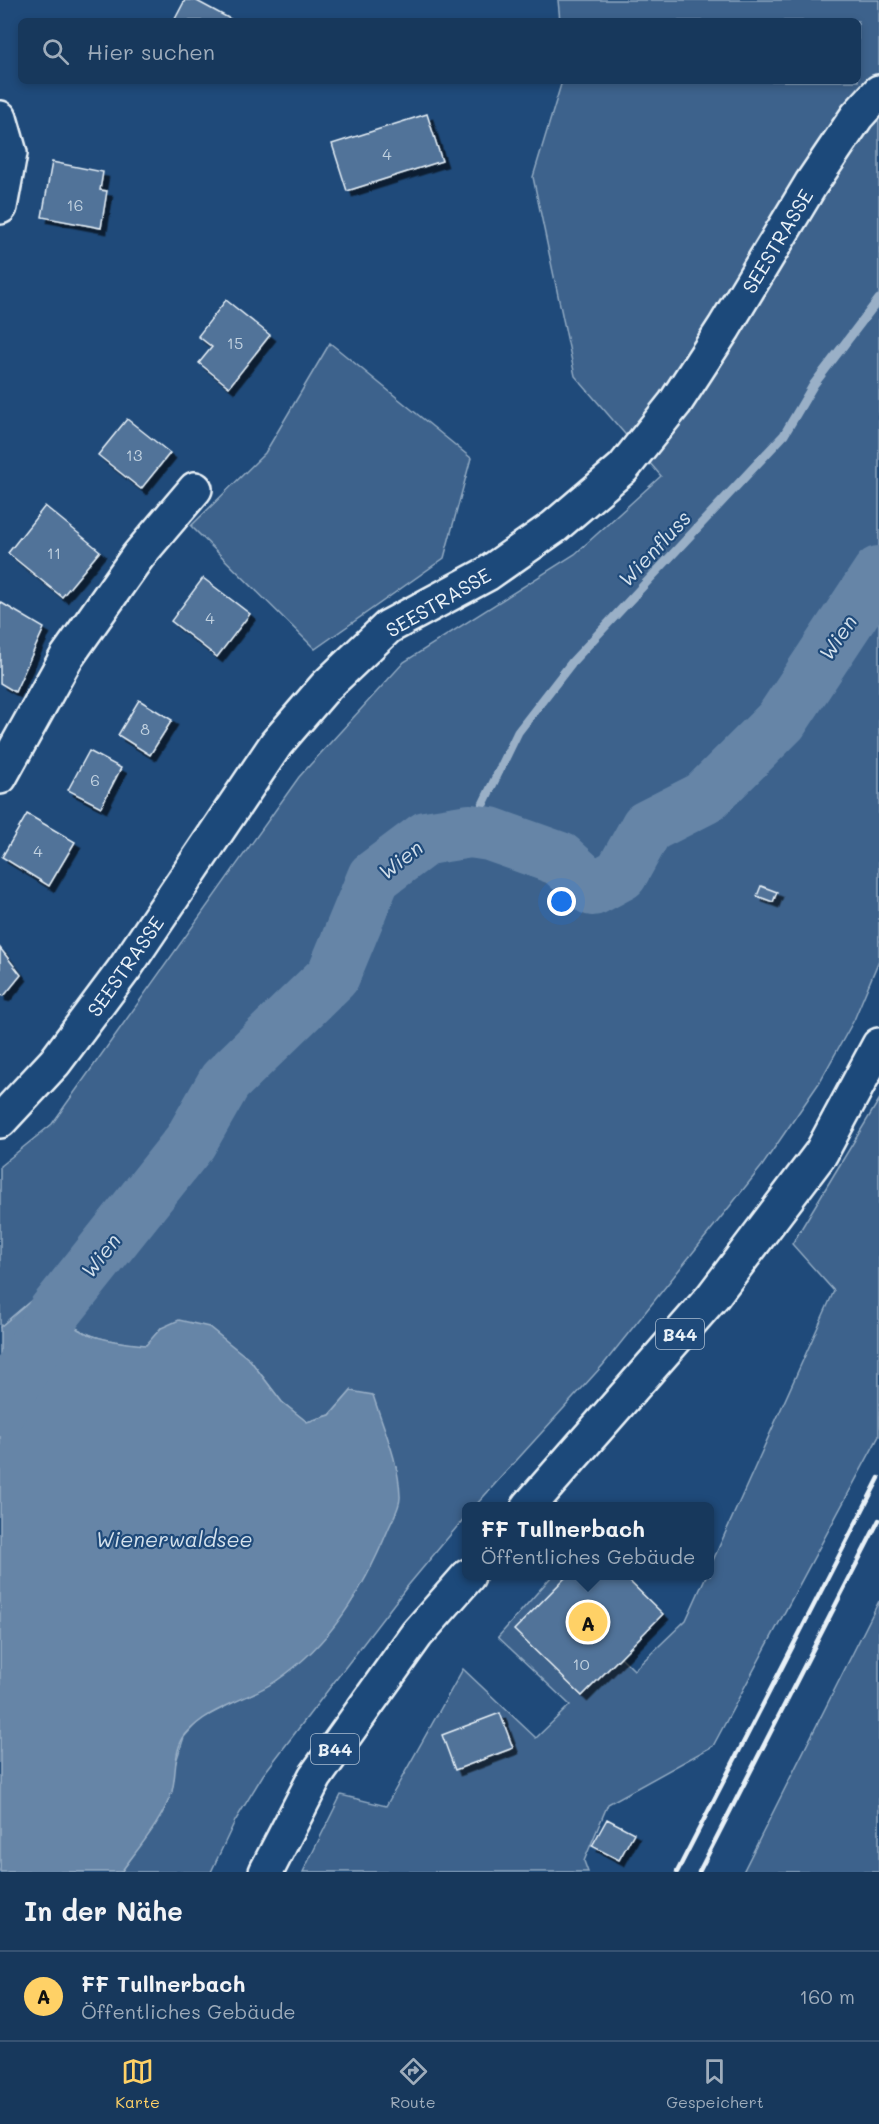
<!DOCTYPE html>
<html lang="de">
<meta charset="utf-8">
<style>
body{margin:0;font-family:Mali,sans-serif;background:#244365;color:#f1f3f6}
.you{position:absolute;left:562px;top:902px;width:21px;height:21px;margin:-15px;border:4px solid #fff;border-radius:50%;background:#1a73e8;box-shadow:0 0 0 9px #1a73e833}
.badge{display:grid;place-items:center;width:39px;height:39px;border-radius:50%;background:#ffd166;color:#111;font-size:20px;font-weight:700}
.pin{position:absolute;translate:-50% -50%;border:3px solid #fff;box-shadow:0 2px 6px #0006}
.popup{position:absolute;left:462px;top:1502px;width:252px;height:78px;box-sizing:border-box;display:grid;place-content:center;border-radius:9px;background:#17385c;filter:drop-shadow(0 2px 4px #0005);font-size:20px;white-space:nowrap;color:#9eacbb}
.popup b{font-size:22px;color:#f1f3f6}
.popup::after{content:'';position:absolute;left:50%;top:100%;margin-left:-12px;border:12px solid transparent;border-top-color:#17385c}
.list{margin:0;padding:0;list-style:none}
h2{display:flex;justify-content:space-between;align-items:center;height:78px;margin:0;padding:0 24px;font-size:26px}
h2 small{font-size:20px;font-weight:400;color:#9eacbb}
.list li{display:grid;grid-template-columns:39px 1fr auto;gap:18px;align-items:center;box-sizing:border-box;height:90px;padding:0 24px;border-top:2px solid #365272}
.list b{display:block;font-size:22px;white-space:nowrap}
.list p{margin:0;font-size:20px;white-space:nowrap;color:#9eacbb}
.list em{font-size:20px;font-style:normal;color:#9eacbb}
.icon{flex:none;width:33px;height:33px;fill:none;stroke:currentColor;stroke-width:2;stroke-linecap:round;stroke-linejoin:round}
.map{position:relative;flex:none;width:879px;height:1872px;overflow:hidden}
.search{position:absolute;background:#17385c;box-shadow:0 3px 9px #0003;left:18px;right:18px;top:18px;height:66px;display:flex;align-items:center;gap:15px;box-sizing:border-box;padding:0 21px;border-radius:9px;color:#9eacbb;font-size:22px}
.sheet{height:168px;background:#17385c}
nav{display:flex;justify-content:space-around;align-items:center;box-sizing:border-box;height:84px;border-top:2px solid #365272;background:#17385c;font-size:16px;color:#9eacbb}
nav a{display:grid;justify-items:center;gap:3px}
nav .on{color:#ffd166}
.map>svg:first-child{display:block}
.green{fill:#3c628c;stroke:#92aac2;stroke-width:1.5}
.water{fill:#6685a7;stroke:#9ab0c7;stroke-width:1.5}
.lines{fill:none;stroke-linecap:round;stroke-linejoin:round}
.stream{stroke:#9ab0c7;stroke-width:9}
.river{stroke:#6685a7;stroke-width:54}
.building{fill:#517399;stroke:#e8f1f8;stroke-width:1.5;filter:url(#shadow)}
.minor-casing{stroke:#e8f1f8;stroke-width:38}
.major-casing{stroke:#e8f1f8;stroke-width:38}
.minor{stroke:#1f4a7a;stroke-width:33}
.major{stroke:#1f4a7a;stroke-width:33}
.rail{stroke:#e8f1f8;stroke-width:4.5}
.labels{text-anchor:middle;dominant-baseline:central;stroke-width:4.5;stroke-linejoin:round;paint-order:stroke}
.number-label{font-size:16px;fill:#c2d2e0}
.shield{fill:#1f4a7a;stroke:#acbfd2;stroke-width:1.5}
.shield-label{font-size:18px;font-weight:bold;fill:#e8f1f8}
.street-label{font-size:20px;fill:#e8f1f8;stroke:#1f4a7a}
.water-label{font-size:21px;font-style:italic;fill:#d4e1ec;stroke:#1f4a7a}
</style>
<div class="map">
<svg width="879" height="1872" viewBox="0 0 879 1872">
<defs>
<filter id="shadow"><feDropShadow dx="5.5" dy="5.5" stdDeviation="0" flood-color="#0009"/></filter>
</defs>
<rect width="100%" height="100%" fill="#1f4a7a"/>
<filter id="ink" filterUnits="userSpaceOnUse"><feTurbulence type="fractalNoise" baseFrequency=".0167" numOctaves="2"/><feDisplacementMap in="SourceGraphic" scale="12" xChannelSelector="R" yChannelSelector="G"/><feConvolveMatrix kernelMatrix="1 2 1 2 8 2 1 2 1" color-interpolation-filters="sRGB"/></filter>
<g filter="url(#ink)">
<path class="green" d="M558 0H879V960L854 1020 819 1083 762 1166 603 1365 475 1506H466V1516L406 1588 263 1775 235 1821 211 1872H121L155 1824 172 1791 173 1771 184 1737 199 1720 277 1680 295 1665 351 1391 330 1415 307 1422 282 1402 250 1360 161 1328 146 1346C97 1340 70 1335 40 1293L0 1327V1166L52 1124 299 777 404 662 575 554 661 476 575 376 533 177 562 81H858V21H560Z
M330 343 471 458 444 558 315 649 191 526 265 453Z
M879 1100V1436L713 1746 608 1804 584 1861 588 1872H303L341 1795 386 1806 463 1669 536 1738 570 1705 498 1637 552 1576H567L515 1630 582 1696 621 1657 634 1670 686 1620 706 1576H710V1567L834 1291 792 1244Z
M879 1601V1872H743Z"/>
<path class="water" d="M40 1293C69 1335 97 1340 146 1345L161 1328 179 1320 209 1327 250 1360 282 1402 307 1422 330 1415 351 1391 373 1395C383 1427 399 1461 400 1496 401 1506 392 1520 388 1530 363 1590 331 1644 276 1681 246 1701 210 1706 186 1734 173 1749 177 1773 172 1791 163 1820 139 1847 121 1872H0V1327Z"/>
<g class="lines">
<path class="stream" d="M470 831 518 732 573 661 784 435 814 384 879 299"/>
<path class="river" d="M0 1409 54 1313 190 1142 225 1081 333 976 374 877 426 838 470 831 490 834 560 859 593 889 621 874 647 827 704 798 781 721 879 573"/>
</g>
<path class="building" d="M185 0H195L234 21H174Z
M427 114 442 161 347 191 332 144Z
M52 162 103 172 100 190 107 191 101 228 42 217Z
M226 300 270 335 229 387 199 363 212 347 198 336Z
M127 419 170 453 141 489 98 455Z
M45 506 100 551 62 597 8 553Z
M203 578 250 614 217 657 171 621Z
M0 602 44 628 15 692 0 683Z
M139 700 172 720 150 755 118 735Z
M89 751 121 768 101 807 68 790Z
M27 814 75 842 49 886 2 857Z
M761 886 777 892 773 902 757 896Z
M0 948 21 975 4 996 0 995Z
M567 1576H624L663 1614 582 1696 514 1630Z
M500 1713 513 1748 455 1770 442 1735Z
M607 1819 634 1833 619 1860 592 1846Z"/>
<g class="lines">
<defs>
<path id="minor" d="M0 118 10 153 0 207
M0 777 66 658 138 556 195 489
M0 1121 55 1062 125 968 276 744 326 686 388 627 487 574 554 527 623 468 675 403 724 328 811 184 857 116 879 92"/>
<path id="major" d="M529 1506 713 1296 821 1153 879 1045
M266 1872 315 1777 417 1634 468 1576"/>
</defs>
<use href="#minor" class="minor-casing"/>
<use href="#major" class="major-casing"/>
<use href="#minor" class="minor"/>
<use href="#major" class="major"/>
<path class="rail" d="M677 1872 879 1478
M699 1872 879 1520"/>
</g>
</g>
<g class="labels">
<g class="number-label">
<text x="387" y="153">4</text>
<text x="75" y="204">16</text>
<text x="235" y="342">15</text>
<text x="134" y="454">13</text>
<text x="54" y="552">11</text>
<text x="210" y="617">4</text>
<text x="145" y="728">8</text>
<text x="95" y="779">6</text>
<text x="38" y="850">4</text>
<text x="581" y="1663">10</text>
</g>
<g class="shield">
<rect x="656" y="1319" width="48" height="30" rx="4.5"/>
<rect x="311" y="1734" width="48" height="30" rx="4.5"/>
</g>
<g class="shield-label">
<text x="680" y="1334">B44</text>
<text x="335" y="1749">B44</text>
</g>
<g class="street-label">
<text transform="translate(777 241) rotate(-59)">SEESTRASSE</text>
<text transform="translate(438 602) rotate(-30)">SEESTRASSE</text>
<text transform="translate(125 966) rotate(-55)">SEESTRASSE</text>
</g>
<g class="water-label">
<text transform="translate(654 548) rotate(-47)">Wienfluss</text>
<text transform="translate(837 637) rotate(-56)">Wien</text>
<text transform="translate(400 859) rotate(-38)">Wien</text>
<text transform="translate(100 1255) rotate(-52)">Wien</text>
<text x="174" y="1538">Wienerwaldsee</text>
</g>
</g>
</svg>
<div class="you"></div>
<div class="pin badge" style="left:588px;top:1622px">A</div>
<div class="popup"><b>FF Tullnerbach</b>Öffentliches Gebäude</div>
<div class="search"><svg class="icon" aria-label="search" viewBox="0 0 24 24"><circle cx="10" cy="10" r="6"/><path d="M15 15l6 6"/></svg>Hier suchen</div>
</div>
<section class="sheet">
<h2>In der Nähe<small></small></h2>
<ul class="list">
<li><span class="badge">A</span><div><b>FF Tullnerbach</b><p>Öffentliches Gebäude</p></div><em>160 m</em></li>
</ul>
</section>
<nav>
<a class="on"><svg class="icon" aria-label="map" viewBox="0 0 24 24"><path d="M3 6l6-2 6 2 6-2v14l-6 2-6-2-6 2zM9 4v14M15 6v14"/></svg>Karte</a>
<a><svg class="icon" aria-label="directions" viewBox="0 0 24 24"><path d="M12 3l9 9-9 9-9-9zM9 14v-3h6M13 9l2 2-2 2"/></svg>Route</a>
<a><svg class="icon" aria-label="saved" viewBox="0 0 24 24"><path d="M7 4h10v16l-5-4-5 4z"/></svg>Gespeichert</a>
</nav>
